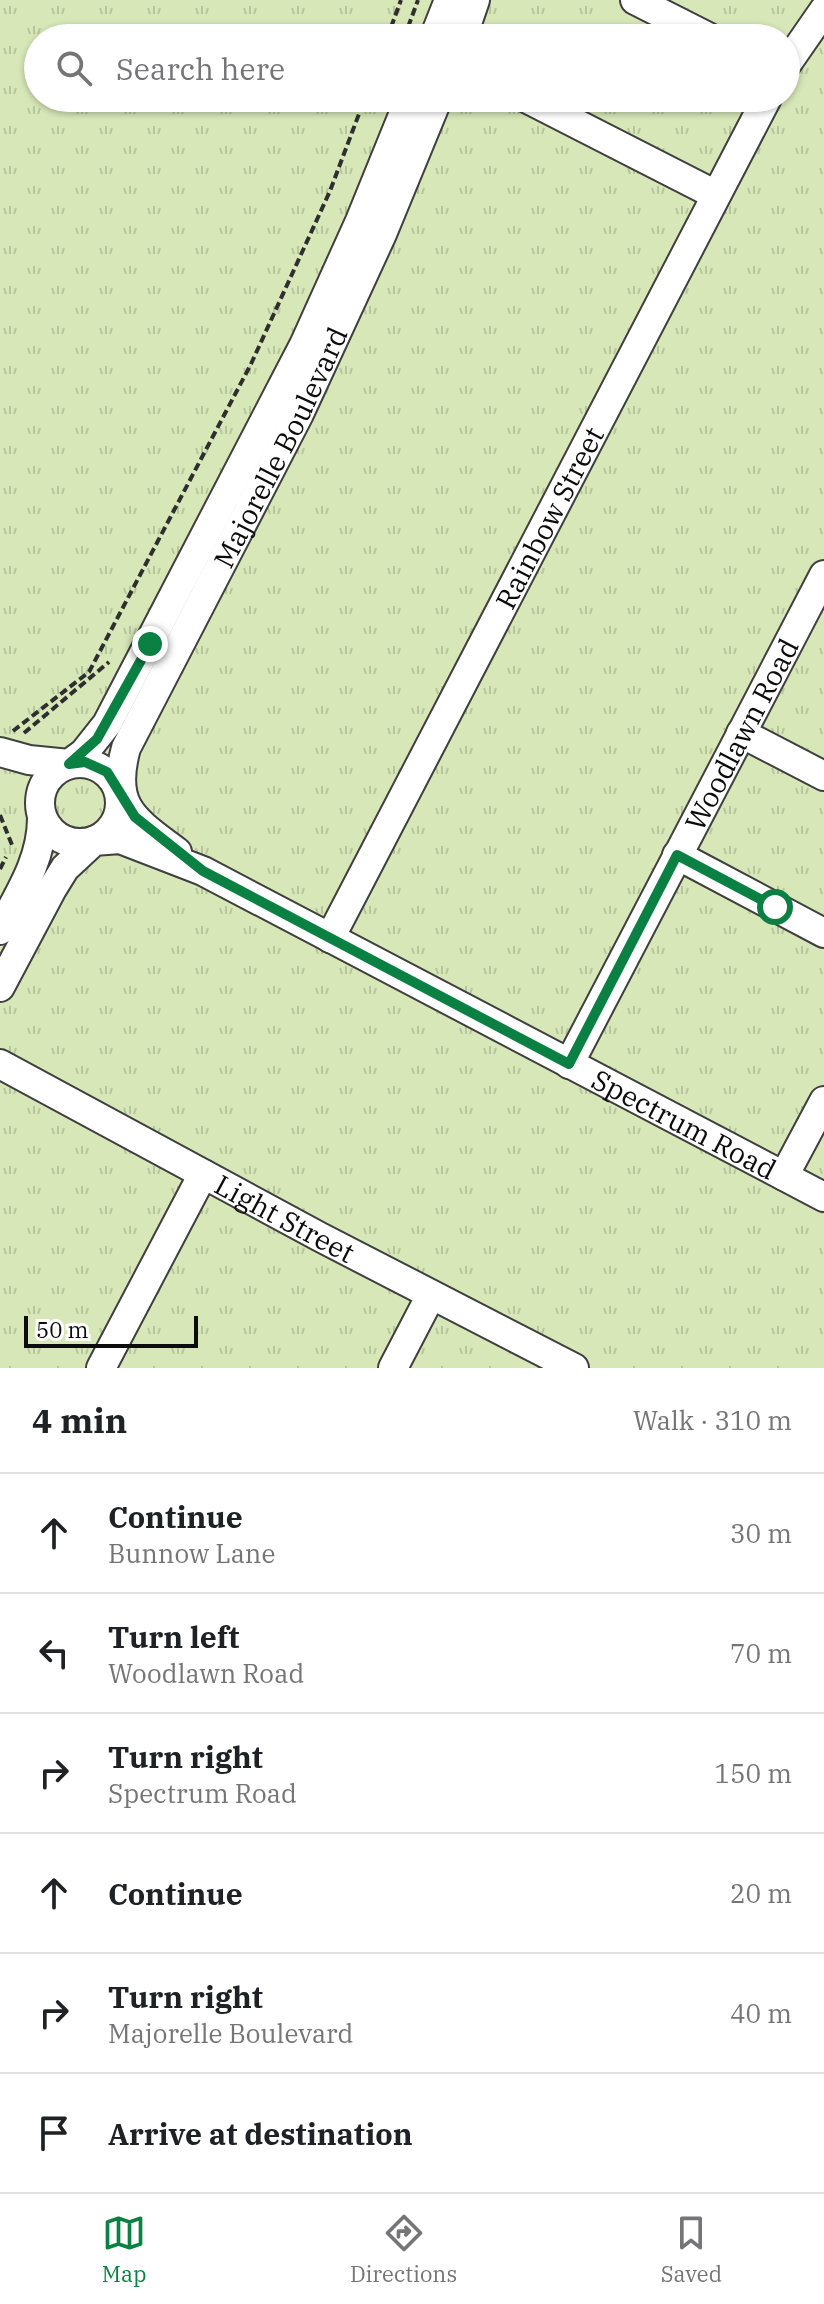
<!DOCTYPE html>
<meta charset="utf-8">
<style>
body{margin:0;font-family:"IBM Plex Serif",serif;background:#f6f6f6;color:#202124}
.scale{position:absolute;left:24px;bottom:20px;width:174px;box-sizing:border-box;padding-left:8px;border:4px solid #0c0c0c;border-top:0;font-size:22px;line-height:28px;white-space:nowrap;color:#0c0c0c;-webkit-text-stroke:6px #fff;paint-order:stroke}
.stop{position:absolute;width:24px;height:24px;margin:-18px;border:6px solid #0b8043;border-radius:50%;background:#fff}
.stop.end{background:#0b8043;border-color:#fff;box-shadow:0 2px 8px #0008}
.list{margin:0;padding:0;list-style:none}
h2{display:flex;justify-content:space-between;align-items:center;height:104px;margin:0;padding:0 32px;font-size:34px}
h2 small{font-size:26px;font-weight:400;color:#757577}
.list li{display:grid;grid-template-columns:52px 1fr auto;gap:24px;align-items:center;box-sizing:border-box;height:120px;padding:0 32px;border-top:2px solid #e0e0e0}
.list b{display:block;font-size:30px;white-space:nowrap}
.list p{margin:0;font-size:26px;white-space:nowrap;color:#757577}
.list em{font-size:26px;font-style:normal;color:#757577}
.icon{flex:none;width:44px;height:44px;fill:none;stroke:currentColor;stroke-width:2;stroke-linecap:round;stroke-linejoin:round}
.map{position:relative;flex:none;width:824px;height:1368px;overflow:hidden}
.search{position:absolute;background:#fff;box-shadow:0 2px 6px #0004;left:24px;right:24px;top:24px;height:88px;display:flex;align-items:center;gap:20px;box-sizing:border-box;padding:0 28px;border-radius:44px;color:#757577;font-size:30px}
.sheet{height:824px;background:#fff}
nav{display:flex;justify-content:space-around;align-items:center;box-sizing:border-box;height:112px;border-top:2px solid #e0e0e0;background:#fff;font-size:22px;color:#757577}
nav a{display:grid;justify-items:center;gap:4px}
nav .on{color:#0b8043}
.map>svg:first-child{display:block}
.grass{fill:url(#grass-tufts);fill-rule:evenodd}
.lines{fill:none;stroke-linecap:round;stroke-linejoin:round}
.minor-casing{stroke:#3f3f3f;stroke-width:32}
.path{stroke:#2e2e2e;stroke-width:4;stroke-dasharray:8 4;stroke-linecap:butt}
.minor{stroke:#fff;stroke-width:28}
.route{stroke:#0b8043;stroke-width:10}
.labels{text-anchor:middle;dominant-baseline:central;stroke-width:8;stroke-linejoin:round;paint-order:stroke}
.street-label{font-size:28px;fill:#0c0c0c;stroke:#fff}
</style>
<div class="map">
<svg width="824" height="1368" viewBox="0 0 824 1368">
<defs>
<pattern id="grass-tufts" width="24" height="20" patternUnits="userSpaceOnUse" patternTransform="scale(2)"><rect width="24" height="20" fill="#d7e7b8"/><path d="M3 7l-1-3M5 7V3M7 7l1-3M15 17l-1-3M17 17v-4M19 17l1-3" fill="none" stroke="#b7c59d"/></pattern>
</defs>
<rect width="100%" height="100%" fill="#fef8ed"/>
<path class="grass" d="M0 0H824V1368H0ZM38 38H786V98H38Z"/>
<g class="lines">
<defs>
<g id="minor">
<path d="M635 0 710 38"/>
<path d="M434 38 449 0"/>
<path d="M462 38 475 0"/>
<path d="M786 65 824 10"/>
<path d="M526 98 716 195"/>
<path d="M741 733 824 776"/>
<path d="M0 752 29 760 69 764 84 753 107 724 304 345 360 221 410 98"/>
<circle cx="80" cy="803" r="40"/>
<path id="s1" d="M177 852C133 819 110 806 126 748L299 414 382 234 438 98"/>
<path d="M677 855 824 933"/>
<path d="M0 930C19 894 42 860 42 818"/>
<path id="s2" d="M330 938 767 98"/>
<path id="s3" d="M0 987 52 889 65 868 94 841 120 839 203 871 824 1197"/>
<path id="s4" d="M0 1064 320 1237 574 1368"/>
<path id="s5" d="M569 1064 824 575"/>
<path d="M784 1176 824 1101"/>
<path d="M101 1368 203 1174"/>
<path d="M393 1368 431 1295"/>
</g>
</defs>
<use href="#minor" class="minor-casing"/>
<path class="path" d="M387 38 401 0
M404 38 418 0
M13 731 89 672 251 364 330 191 365 98
M24 733 109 662
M0 815 12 845
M0 869 6 857"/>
<use href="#minor" class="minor"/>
</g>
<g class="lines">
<path class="route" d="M150 644 97 739 69 764 85 762 107 772 135 817 203 871 569 1064 677 855 775 907"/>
</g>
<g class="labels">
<g class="street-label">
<text stroke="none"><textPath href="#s1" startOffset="466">Majorelle Boulevard</textPath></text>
<text stroke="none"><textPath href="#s2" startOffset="474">Rainbow Street</textPath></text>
<text stroke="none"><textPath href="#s5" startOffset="372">Woodlawn Road</textPath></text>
<text stroke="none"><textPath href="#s3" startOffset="834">Spectrum Road</textPath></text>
<text stroke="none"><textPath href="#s4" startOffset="324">Light Street</textPath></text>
</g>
</g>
</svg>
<div class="scale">50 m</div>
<div class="stop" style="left:775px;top:907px"></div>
<div class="stop end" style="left:150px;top:644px"></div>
<div class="search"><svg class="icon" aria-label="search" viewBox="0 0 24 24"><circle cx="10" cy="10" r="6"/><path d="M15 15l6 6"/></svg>Search here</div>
</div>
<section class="sheet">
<h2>4 min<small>Walk · 310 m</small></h2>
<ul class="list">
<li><svg class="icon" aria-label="ahead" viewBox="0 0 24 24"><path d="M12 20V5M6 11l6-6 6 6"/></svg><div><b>Continue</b><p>Bunnow Lane</p></div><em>30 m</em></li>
<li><svg class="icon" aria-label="left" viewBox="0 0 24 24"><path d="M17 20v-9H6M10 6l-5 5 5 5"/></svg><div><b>Turn left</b><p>Woodlawn Road</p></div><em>70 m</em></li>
<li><svg class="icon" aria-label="right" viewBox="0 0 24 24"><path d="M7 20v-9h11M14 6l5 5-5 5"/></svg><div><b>Turn right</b><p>Spectrum Road</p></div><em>150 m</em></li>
<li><svg class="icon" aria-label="ahead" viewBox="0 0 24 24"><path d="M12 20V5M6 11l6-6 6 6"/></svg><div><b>Continue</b></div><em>20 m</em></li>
<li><svg class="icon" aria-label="right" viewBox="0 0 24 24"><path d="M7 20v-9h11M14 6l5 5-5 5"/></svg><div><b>Turn right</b><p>Majorelle Boulevard</p></div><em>40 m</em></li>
<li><svg class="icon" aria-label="arrive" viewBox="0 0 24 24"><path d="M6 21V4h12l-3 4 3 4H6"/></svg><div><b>Arrive at destination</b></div></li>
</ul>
</section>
<nav>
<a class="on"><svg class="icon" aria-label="map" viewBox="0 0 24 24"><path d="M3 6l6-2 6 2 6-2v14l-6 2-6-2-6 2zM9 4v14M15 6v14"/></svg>Map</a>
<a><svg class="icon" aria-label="directions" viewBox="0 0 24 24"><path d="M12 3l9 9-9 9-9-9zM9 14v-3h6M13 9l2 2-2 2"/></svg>Directions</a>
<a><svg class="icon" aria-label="saved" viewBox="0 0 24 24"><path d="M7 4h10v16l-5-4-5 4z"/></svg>Saved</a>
</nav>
